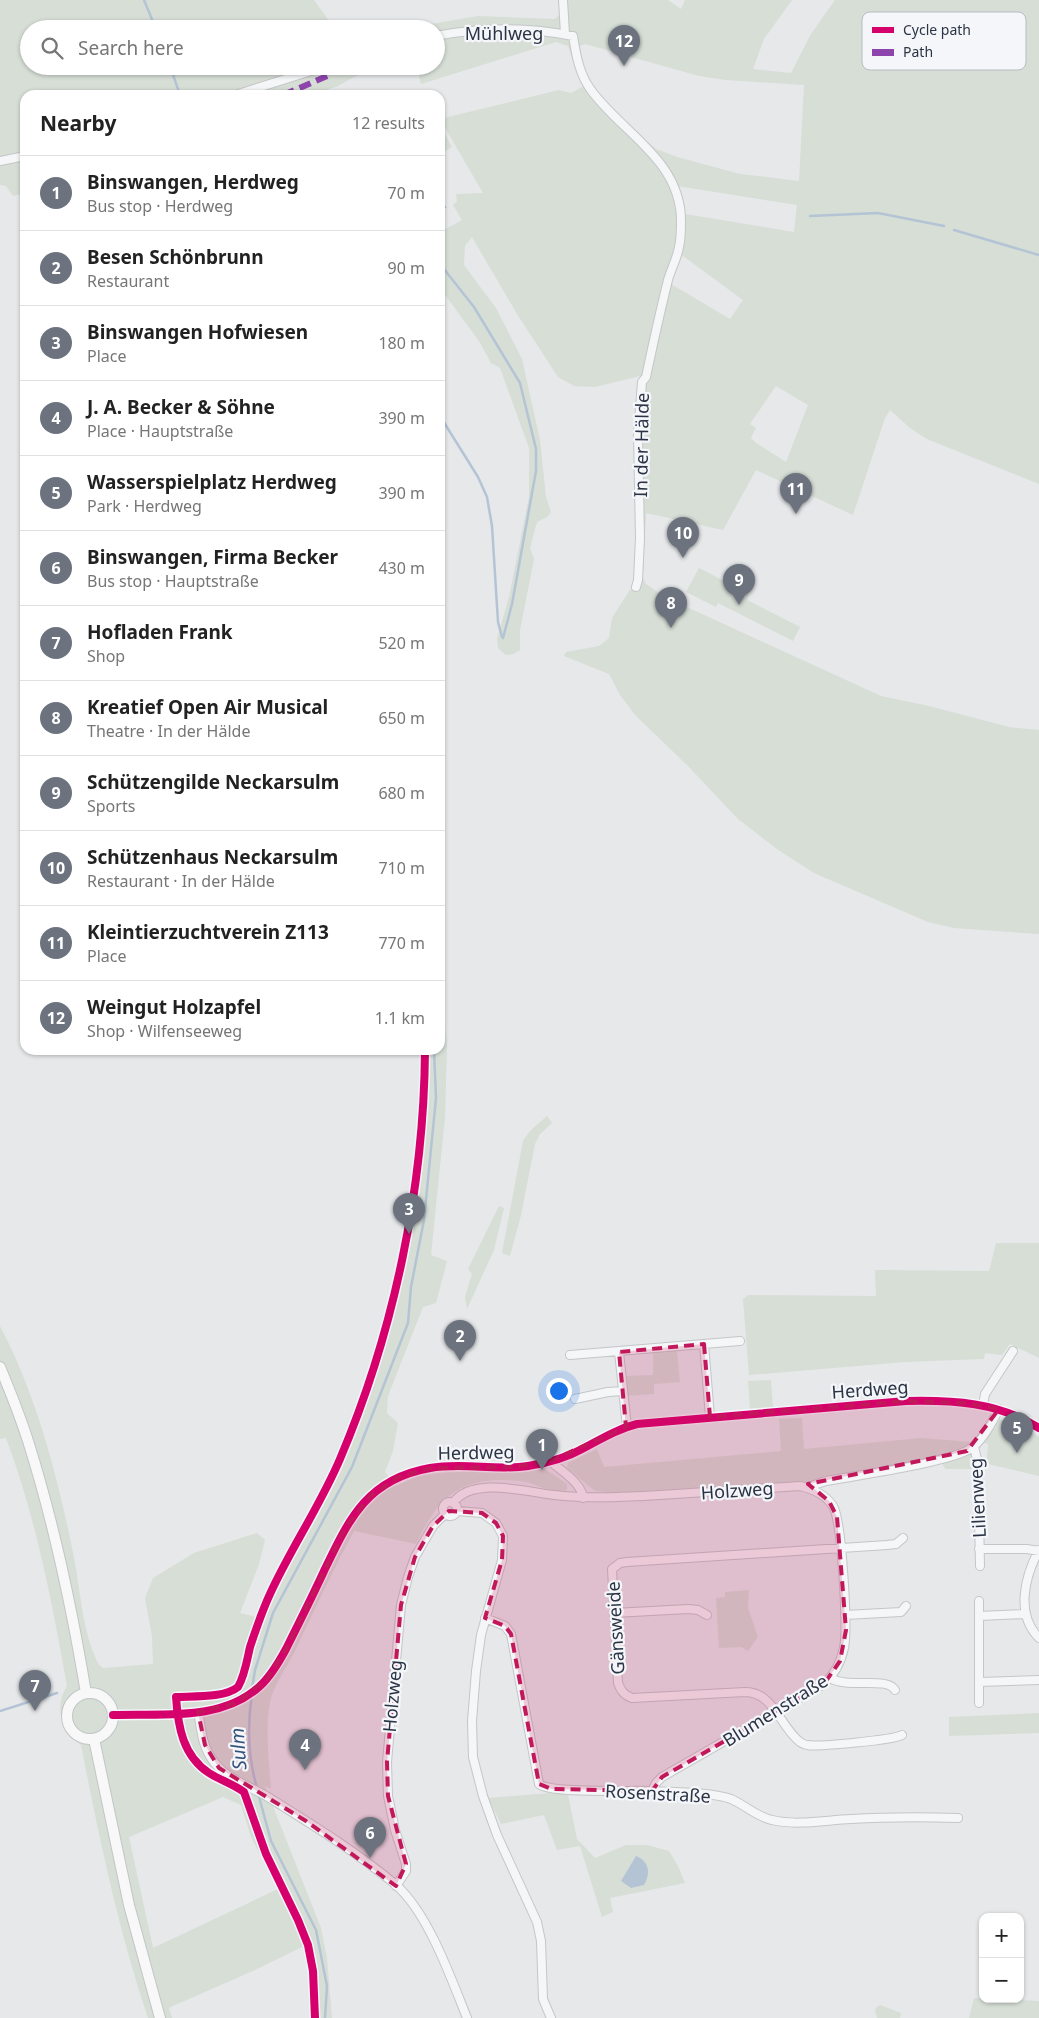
<!DOCTYPE html>
<meta charset="utf-8">
<style>
body{margin:0;font-family:"Noto Sans",sans-serif;background:#f2f2f2;color:#222}
.controls{position:absolute;right:15px;bottom:15px;display:grid;overflow:hidden;border-radius:10px;box-shadow:0 1px 4px #0004}
.controls button{width:45px;height:45px;display:grid;place-items:center;padding:0;border:0;border-bottom:1px solid #e0e0e0;background:#fff;color:#222;font:25px sans-serif}
.you{position:absolute;left:558px;top:1390px;width:18px;height:18px;margin:-12px;border:4px solid #fff;border-radius:50%;background:#1a73e8;box-shadow:0 0 0 8px #1a73e833}
.badge{display:grid;place-items:center;width:32px;height:32px;border-radius:50%;background:#6c737f;color:#fff;font-size:16px;font-weight:700}
.pin{position:absolute;translate:-50% -41px;filter:drop-shadow(0 1px 2px #0008)}
.pin::after{content:'';position:absolute;top:26px;width:18px;height:15px;background:inherit;clip-path:polygon(0 0,100% 0,50% 100%)}
.list{margin:0;padding:0;list-style:none}
h2{display:flex;justify-content:space-between;align-items:center;height:65px;margin:0;padding:0 20px;font-size:21px}
h2 small{font-size:16px;font-weight:400;color:#767676}
.list li{display:grid;grid-template-columns:32px 1fr auto;gap:15px;align-items:center;box-sizing:border-box;height:75px;padding:0 20px;border-top:1px solid #e0e0e0}
.list b{display:block;font-size:19px;white-space:nowrap}
.list p{margin:0;font-size:16px;white-space:nowrap;color:#767676}
.list em{font-size:16px;font-style:normal;color:#767676}
.icon{flex:none;width:28px;height:28px;fill:none;stroke:currentColor;stroke-width:2;stroke-linecap:round;stroke-linejoin:round}
.map{position:relative;flex:none;width:1039px;height:2018px;overflow:hidden}
.search{position:absolute;background:#fff;box-shadow:0 1px 4px #0004;left:20px;top:20px;width:425px;height:55px;display:flex;align-items:center;gap:12px;box-sizing:border-box;padding:0 18px;border-radius:28px;color:#767676;font-size:19px}
.panel{position:absolute;background:#fff;box-shadow:0 1px 4px #0004;left:20px;top:90px;width:425px;height:965px;border-radius:15px}
.map>svg:first-child{display:block}
.green{fill:#d6ded6;fill-rule:evenodd}
.water{fill:#b4c4d5}
.lines{fill:none;stroke-linecap:round;stroke-linejoin:round}
.stream{stroke:#b4c4d5;stroke-width:2.5}
.minor-casing{stroke:#c4c6c8;stroke-width:10}
.major-casing{stroke:#c2c5c8;stroke-width:12}
.minor{stroke:#f5f6f7;stroke-width:8}
.major{stroke:#f8f8f8;stroke-width:10}
.quiet{stroke:#8e44ad;stroke-width:6;stroke-dasharray:12 6;stroke-linecap:butt}
.cycleway-casing{stroke:#f4f6f9;stroke-width:11}
.cycleway{stroke:#d6006c;stroke-width:8}
.marked{fill:#c2185b;fill-opacity:0.2;stroke:#c2185b;stroke-width:4;stroke-dasharray:10 6;stroke-linejoin:round}
.labels{text-anchor:middle;dominant-baseline:central;stroke-width:4.5;stroke-linejoin:round;paint-order:stroke}
.street-label{font-size:18px;fill:#2b3445;stroke:#f4f6f9}
.water-label{font-size:19px;font-style:italic;fill:#34527a;stroke:#f4f6f9}
.key{fill:#f4f6f9;stroke:#b8bcc3;stroke-width:1}
.key-label{font-size:14px;fill:#2b3445}
</style>
<div class="map">
<svg width="1039" height="2018" viewBox="0 0 1039 2018">
<rect width="100%" height="100%" fill="#e6e8ea"/>
<path class="green" d="M0 0H314L335 29H29V66H386L354 77 338 86 312 95H25V193L13 196 6 186 0 185Z
M558 0H668L681 9 685 0H792L764 39 753 69 791 73 811 34 835 0H1039V484L927 439 910 428 890 410 885 418 853 515 756 470 723 530 646 513 643 577 646 584 665 597 881 696 929 706 1009 727 1039 730V934L954 928 928 922 814 873 777 849 738 819 687 765 636 716 620 695 609 674 564 656 566 652 599 646 609 638 612 618 633 585 636 564 635 445 640 376 595 387 574 386 558 377 517 314 472 237 465 246 464 265 496 308 522 359 540 440 546 497 551 512 547 517 537 522 530 548 534 559 520 630V650L513 654 506 655 498 648 497 639 509 597 529 497V448L500 368 491 363 479 341 440 288V232L462 220 453 205 457 201 456 194 483 193 440 119 559 90 571 93 584 86 575 67 568 46 556 42 421 84 416 66H436V29H402L478 16 555 19 560 14ZM585 44 699 76 726 80 804 85 799 181 740 174 677 157 656 149 612 112 592 87 581 61 580 46ZM677 186 797 205 794 232 685 214ZM683 256 743 300 730 319 671 284 681 257ZM776 386 808 405 786 462 756 443 751 438 756 428 750 424Z
M440 125 452 147 440 154Z
M699 568 749 594 747 600 800 627 793 641 718 603 716 607 686 592Z
M440 980 447 1047 445 1117 431 1255 447 1261 436 1303 423 1307 388 1396 387 1413 398 1423 393 1451 385 1472 396 1486C403 1483 410 1479 417 1477 458 1467 504 1475 545 1469L567 1484V1490C553 1494 540 1486 526 1482 515 1480 506 1480 495 1480 450 1483 434 1507 416 1544L354 1531C333 1570 314 1610 295 1651 287 1667 274 1684 270 1702 265 1731 269 1761 271 1789L265 1786 321 1928 327 1958 332 2018H312L311 1988 304 1946 255 1970 175 2005 169 2008 172 2018H148C118 1929 99 1837 81 1745 62 1730 53 1708 67 1686 52 1602 36 1518 6 1438L0 1439V1326C37 1396 59 1481 74 1558 81 1594 82 1632 99 1665L103 1668 153 1664 152 1636 145 1598 153 1578 194 1553 257 1533 265 1540 259 1564 240 1613 256 1617 243 1663 247 1665C253 1639 262 1614 273 1590 293 1551 319 1514 336 1473 393 1340 428 1195 426 1050H440ZM223 1797 241 1805 251 1837 278 1889 153 1948 129 1837Z
M547 1116 552 1123 540 1134 535 1144 521 1215 510 1256 502 1253 523 1141 530 1131Z
M499 1206 504 1208 494 1250 467 1309 465 1297 472 1274 468 1269Z
M996 1243H1039V1358L1010 1344 1002 1355 985 1353 984 1359 905 1362 749 1375 743 1299 748 1295 876 1296 875 1270 989 1271Z
M677 1350 680 1382 654 1384V1394L626 1396 624 1376 653 1375V1353Z
M771 1380 773 1407 750 1409 748 1381Z
M802 1418 804 1449 921 1438 972 1442 966 1448 936 1457 814 1485 608 1498 607 1492 595 1491 567 1468 568 1463 597 1449 604 1467 781 1451 779 1419Z
M999 1419 1022 1426 1039 1437V1476L988 1464 986 1462V1458H987L988 1444 984 1443V1439Z
M966 1454H971L975 1456 972 1469H946L943 1466V1462Z
M749 1590 748 1608 758 1637 748 1651 741 1647 719 1648 716 1598 725 1597V1592Z
M1039 1713V1733L949 1736V1717Z
M562 1792 568 1795 577 1839 595 1858 626 1845H647L669 1851 679 1868 685 1883 610 1898 613 1912 602 1917 580 1846 557 1850 544 1815 501 1824 488 1798Z
M974 1998 1039 2001V2018H969Z
M880 2005 901 2013 900 2018H877L875 2010 877 2007Z"/>
<path class="water" d="M636 1856C649 1861 651 1873 644 1885L631 1888 621 1881Z"/>
<g class="lines">
<path class="stream" d="M144 0 156 29
M170 66 180 95
M440 210 445 207
M810 216 878 213 944 226
M954 230 1039 255
M440 264 474 307 520 383 536 449V471L512 604 503 638
M440 416 478 477 487 497 492 526 498 622 502 637
M252 1689 255 1670 273 1613 352 1467 408 1323 411 1287 424 1220 436 1098 434 1050
M252 1694C247 1726 248 1757 257 1788
M0 1711 57 1693
M258 1793 271 1841 316 1930 327 1986 325 2018"/>
<defs>
<path id="minor" d="M563 0 565 34
M436 36C482 27 527 27 573 36 576 54 579 74 591 90 622 133 681 160 681 221 681 229 681 239 679 247 677 259 671 269 668 280 660 312 653 344 646 377L642 382 638 434 640 538 638 580 636 587
M235 95 327 66
M0 161 25 156
M704 1344 710 1417
M619 1352 627 1427
M570 1355 740 1341
M575 1399 608 1392 623 1391
M983 1405 985 1394 1013 1351
M974 1447 978 1463 980 1566
M550 1461C560 1470 582 1483 583 1498
M810 1489 814 1485 826 1481C853 1476 955 1462 973 1447 984 1438 992 1422 999 1409
M443 1509a7 7 0 1 1 14 0a7 7 0 1 1-14 0Z
M453 1503C472 1476 527 1492 554 1495 589 1499 625 1497 660 1495 707 1492 754 1489 800 1486 813 1489 825 1494 833 1506 842 1521 848 1628 844 1648 841 1662 835 1674 824 1684L662 1777 656 1783 652 1791
M457 1511 482 1513 496 1523 503 1536 502 1560 481 1635 476 1671 472 1721 473 1757 483 1796 497 1835 537 1922 541 1941 543 1999 551 2018
M979 1549H1027L1039 1551
M1039 1550C1025 1576 1015 1614 1039 1638
M979 1601V1703
M614 1613 688 1609 698 1610 707 1615
M845 1615 901 1612 906 1606
M979 1616 1026 1614
M485 1618 505 1626 511 1634 539 1784C550 1794 632 1790 652 1791 672 1792 713 1792 731 1799 745 1805 757 1817 772 1820 797 1826 826 1820 851 1819 886 1817 922 1817 958 1818
M830 1678C848 1689 887 1676 895 1690
M979 1682 1039 1680
M198 1712C201 1727 202 1744 210 1756 222 1778 248 1785 268 1797 311 1824 357 1852 396 1885 428 1913 451 1978 467 2018
M113 1715C162 1713 221 1722 260 1686 271 1676 279 1662 286 1649 299 1623 312 1597 324 1571 349 1519 367 1479 430 1468 463 1462 496 1471 528 1466 547 1463 566 1458 582 1449 601 1439 617 1429 637 1424L906 1401C953 1400 998 1402 1039 1428
M902 1735C894 1740 817 1747 807 1745 804 1745 802 1743 800 1742 780 1727 774 1692 745 1692L632 1698C624 1695 621 1691 618 1683L612 1569 620 1563 627 1562 887 1545 896 1544 903 1538
M396 1886 406 1871V1864L395 1830 388 1796 387 1762 401 1605 408 1577 415 1557 433 1526 445 1514"/>
<path id="major" d="M0 1367C10 1391 20 1416 28 1441 54 1523 72 1609 86 1693
M67 1716a23 23 0 1 1 46 0a23 23 0 1 1-46 0Z
M94 1739 129 1905 160 2018"/>
</defs>
<use href="#minor" class="minor-casing"/>
<use href="#major" class="major-casing"/>
<use href="#minor" class="minor"/>
<use href="#major" class="major"/>
<path class="quiet" d="M283 95 332 74 335 66"/>
<defs>
<path id="cycleway" d="M113 1715C162 1713 221 1722 260 1686 271 1676 279 1662 286 1649 299 1623 312 1597 324 1571 349 1519 367 1479 430 1468 463 1462 496 1471 528 1466 547 1463 566 1458 582 1449 601 1439 617 1429 637 1424L906 1401C953 1400 998 1402 1039 1428
M315 2018 313 1971 308 1945 298 1920 266 1854 244 1792C233 1784 220 1780 209 1773 183 1756 178 1727 176 1697 193 1696 225 1698 238 1687 245 1675 247 1660 250 1647 256 1629 262 1611 270 1594 291 1548 320 1506 340 1459 394 1332 424 1188 425 1050"/>
</defs>
<use href="#cycleway" class="cycleway-casing"/>
<use href="#cycleway" class="cycleway"/>
</g>
<path class="marked" d="M704 1344 710 1417 906 1401 966 1403 999 1409 967 1451 808 1484 829 1501 837 1517 846 1630 840 1661 824 1684 662 1777 652 1791 552 1789 539 1784 511 1634 505 1626 485 1618 502 1560 503 1536 496 1523 482 1513 449 1511 433 1526 415 1557 401 1605 387 1762 388 1796 406 1864 396 1886 306 1821 219 1768 205 1745 198 1712 236 1703 267 1679 286 1649 345 1528 370 1496 398 1477 431 1468 514 1467 550 1461 626 1427 619 1352Z"/>
<g class="labels">
<g class="street-label">
<text x="504" y="33">Mühlweg</text>
<text transform="translate(641 445) rotate(-89)">In der Hälde</text>
<text transform="translate(870 1389) rotate(-4)">Herdweg</text>
<text transform="translate(476 1452) rotate(-1)">Herdweg</text>
<text transform="translate(737 1490) rotate(-4)">Holzweg</text>
<text transform="translate(977 1498) rotate(-93)">Lilienweg</text>
<text transform="translate(615 1628) rotate(-93)">Gänsweide</text>
<text transform="translate(392 1696) rotate(-85)">Holzweg</text>
<text transform="translate(775 1710) rotate(-32)">Blumenstraße</text>
<text transform="translate(658 1793) rotate(3)">Rosenstraße</text>
</g>
<g class="water-label">
<text transform="translate(238 1749) rotate(-94)">Sulm</text>
</g>
</g>
<rect x="862" y="12" width="164" height="58" rx="8" class="key"/>
<rect x="872" y="27" width="22" height="6" fill="#d6006c"/>
<rect x="872" y="49" width="22" height="7" fill="#8e44ad"/>
<g class="key-label">
<text x="903" y="35">Cycle path</text>
<text x="903" y="57">Path</text>
</g>
</svg>
<div class="controls">
<button>+</button>
<button>−</button>
</div>
<div class="you"></div>
<div class="pin badge" style="left:542px;top:1470px">1</div>
<div class="pin badge" style="left:460px;top:1361px">2</div>
<div class="pin badge" style="left:409px;top:1234px">3</div>
<div class="pin badge" style="left:305px;top:1770px">4</div>
<div class="pin badge" style="left:1017px;top:1453px">5</div>
<div class="pin badge" style="left:370px;top:1858px">6</div>
<div class="pin badge" style="left:35px;top:1711px">7</div>
<div class="pin badge" style="left:671px;top:628px">8</div>
<div class="pin badge" style="left:739px;top:605px">9</div>
<div class="pin badge" style="left:683px;top:558px">10</div>
<div class="pin badge" style="left:796px;top:514px">11</div>
<div class="pin badge" style="left:624px;top:66px">12</div>
<div class="search"><svg class="icon" aria-label="search" viewBox="0 0 24 24"><circle cx="10" cy="10" r="6"/><path d="M15 15l6 6"/></svg>Search here</div>
<section class="panel">
<h2>Nearby<small>12 results</small></h2>
<ul class="list">
<li><span class="badge">1</span><div><b>Binswangen, Herdweg</b><p>Bus stop · Herdweg</p></div><em>70 m</em></li>
<li><span class="badge">2</span><div><b>Besen Schönbrunn</b><p>Restaurant</p></div><em>90 m</em></li>
<li><span class="badge">3</span><div><b>Binswangen Hofwiesen</b><p>Place</p></div><em>180 m</em></li>
<li><span class="badge">4</span><div><b>J. A. Becker &amp; Söhne</b><p>Place · Hauptstraße</p></div><em>390 m</em></li>
<li><span class="badge">5</span><div><b>Wasserspielplatz Herdweg</b><p>Park · Herdweg</p></div><em>390 m</em></li>
<li><span class="badge">6</span><div><b>Binswangen, Firma Becker</b><p>Bus stop · Hauptstraße</p></div><em>430 m</em></li>
<li><span class="badge">7</span><div><b>Hofladen Frank</b><p>Shop</p></div><em>520 m</em></li>
<li><span class="badge">8</span><div><b>Kreatief Open Air Musical</b><p>Theatre · In der Hälde</p></div><em>650 m</em></li>
<li><span class="badge">9</span><div><b>Schützengilde Neckarsulm</b><p>Sports</p></div><em>680 m</em></li>
<li><span class="badge">10</span><div><b>Schützenhaus Neckarsulm</b><p>Restaurant · In der Hälde</p></div><em>710 m</em></li>
<li><span class="badge">11</span><div><b>Kleintierzuchtverein Z113</b><p>Place</p></div><em>770 m</em></li>
<li><span class="badge">12</span><div><b>Weingut Holzapfel</b><p>Shop · Wilfenseeweg</p></div><em>1.1 km</em></li>
</ul>
</section>
</div>
